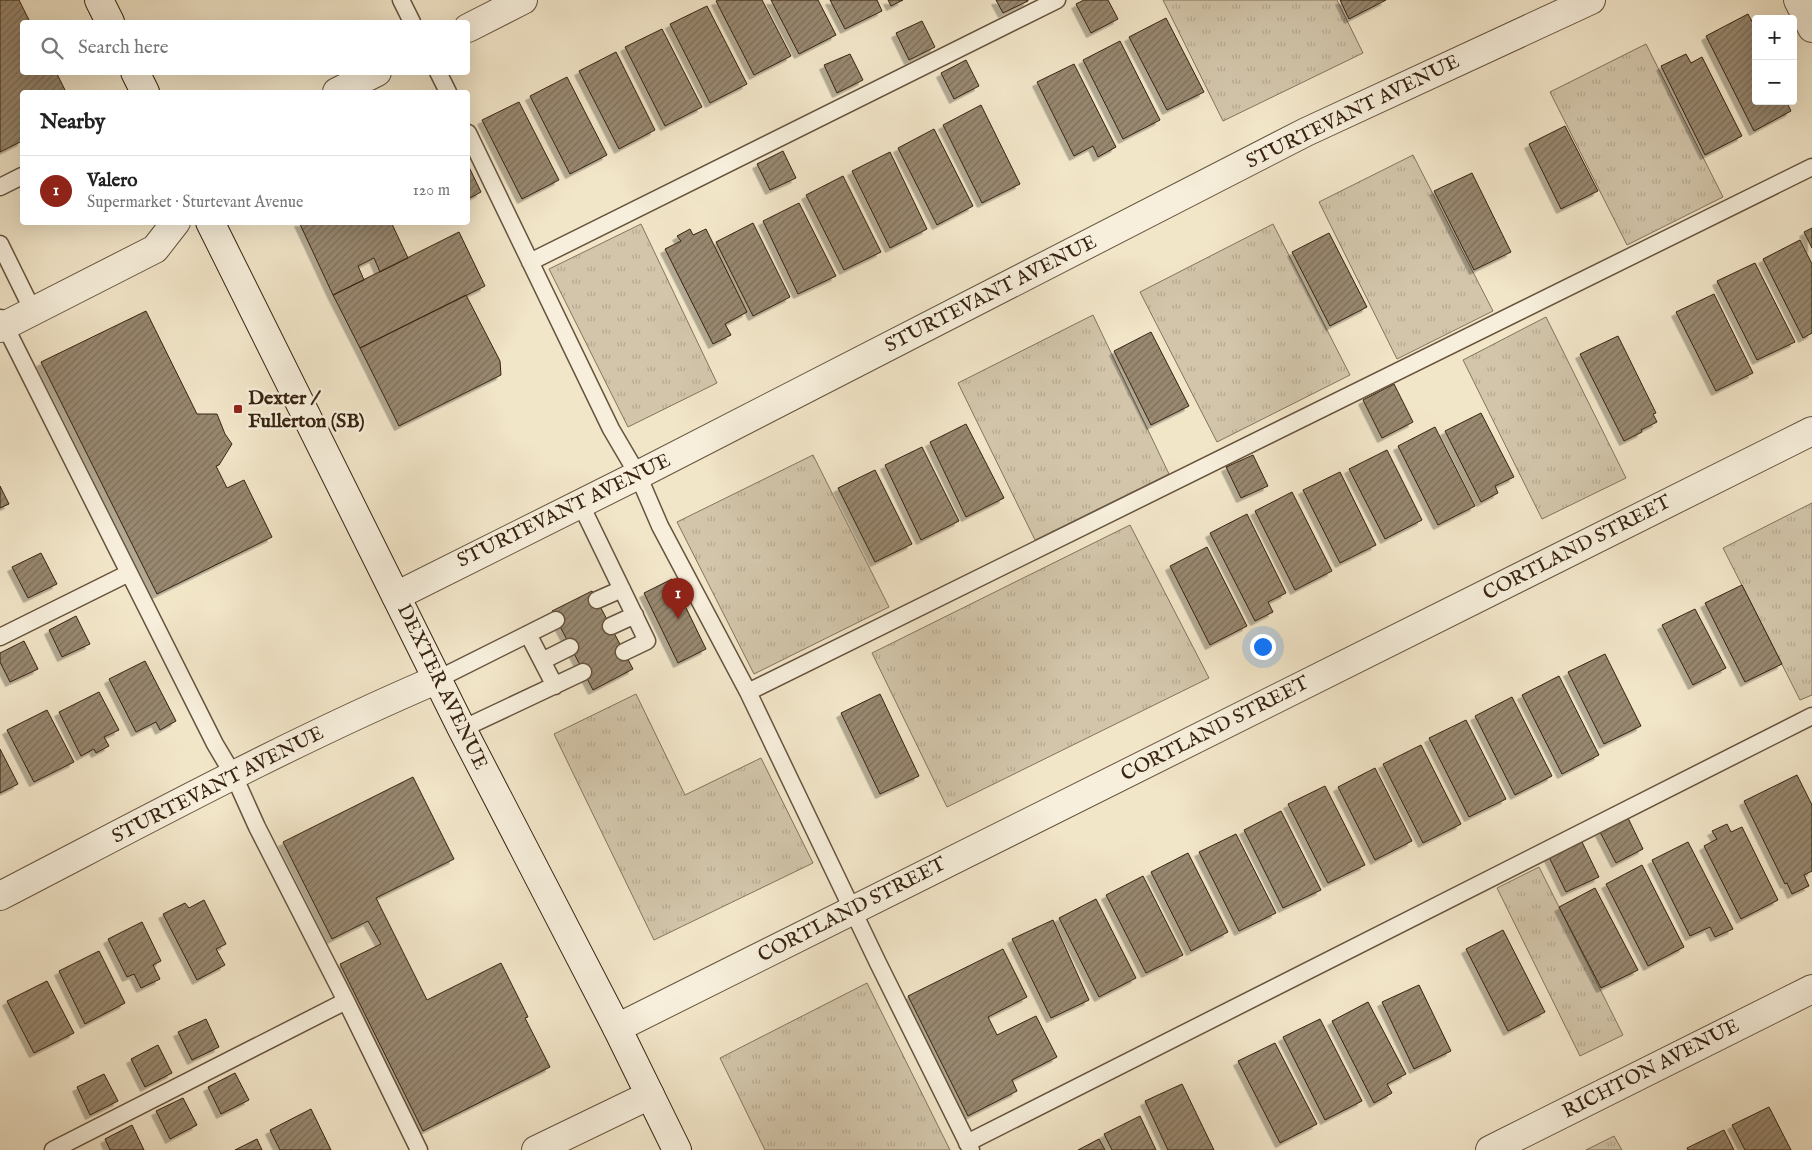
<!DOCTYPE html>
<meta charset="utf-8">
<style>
body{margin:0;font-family:"IM FELL English",serif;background:#f2f2f2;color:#222}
.controls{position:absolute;right:15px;top:15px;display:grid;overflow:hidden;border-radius:5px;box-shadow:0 5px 20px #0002}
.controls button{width:45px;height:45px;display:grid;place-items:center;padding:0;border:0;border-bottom:1px solid #e0e0e0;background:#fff;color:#222;font:25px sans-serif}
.you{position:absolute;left:1262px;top:646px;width:18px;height:18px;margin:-12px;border:4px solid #fff;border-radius:50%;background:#1a73e8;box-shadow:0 0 0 8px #1a73e833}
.badge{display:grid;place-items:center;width:32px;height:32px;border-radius:50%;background:#8f2418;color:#fff;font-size:16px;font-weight:700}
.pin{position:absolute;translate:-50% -41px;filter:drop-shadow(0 1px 2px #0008)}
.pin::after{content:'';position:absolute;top:26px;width:18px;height:15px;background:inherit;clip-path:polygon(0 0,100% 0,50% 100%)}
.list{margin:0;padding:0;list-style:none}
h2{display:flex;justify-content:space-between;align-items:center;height:65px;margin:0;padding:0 20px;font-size:21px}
h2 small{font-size:16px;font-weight:400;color:#767676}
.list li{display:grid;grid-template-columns:32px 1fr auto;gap:15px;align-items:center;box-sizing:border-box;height:70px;padding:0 20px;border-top:1px solid #e0e0e0}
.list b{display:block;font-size:19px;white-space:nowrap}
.list p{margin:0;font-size:16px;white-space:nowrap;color:#767676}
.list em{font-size:16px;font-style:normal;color:#767676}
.icon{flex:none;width:28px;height:28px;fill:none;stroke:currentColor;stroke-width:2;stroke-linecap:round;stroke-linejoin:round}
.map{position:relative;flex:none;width:1812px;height:1150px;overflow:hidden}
.search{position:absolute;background:#fff;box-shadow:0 5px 20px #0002;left:20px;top:20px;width:450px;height:55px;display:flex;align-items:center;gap:12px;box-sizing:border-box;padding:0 18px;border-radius:5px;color:#767676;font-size:19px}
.panel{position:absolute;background:#fff;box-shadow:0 5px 20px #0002;left:20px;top:90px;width:450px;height:135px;border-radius:5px}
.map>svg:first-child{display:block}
.grass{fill:url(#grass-tufts);stroke:#84745d}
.building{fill:url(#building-hatch);stroke:#372310;filter:url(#shadow)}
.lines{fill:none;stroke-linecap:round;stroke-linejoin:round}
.lane-casing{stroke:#66543e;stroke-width:19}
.street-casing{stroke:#66543e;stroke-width:30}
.secondary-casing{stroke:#372310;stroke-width:30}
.lane{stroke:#f7efdc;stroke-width:16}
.street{stroke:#f7efdc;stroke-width:28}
.secondary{stroke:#f7efdc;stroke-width:28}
.poi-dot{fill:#8f2418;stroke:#f7efdc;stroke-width:2}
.labels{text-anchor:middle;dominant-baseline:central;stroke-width:5;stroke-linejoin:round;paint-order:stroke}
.street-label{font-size:20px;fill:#372310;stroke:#f7efdc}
.poi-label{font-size:20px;font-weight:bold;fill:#372310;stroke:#f7efdc;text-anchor:start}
</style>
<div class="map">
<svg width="1812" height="1150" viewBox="0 0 1812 1150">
<defs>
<pattern id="grass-tufts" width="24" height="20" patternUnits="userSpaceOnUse" patternTransform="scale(1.25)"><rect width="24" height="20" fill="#d2c5aa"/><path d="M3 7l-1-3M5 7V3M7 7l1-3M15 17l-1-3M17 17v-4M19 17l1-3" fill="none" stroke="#b5a991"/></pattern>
<pattern id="building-hatch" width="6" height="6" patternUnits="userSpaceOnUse" patternTransform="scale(1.25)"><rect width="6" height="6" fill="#988870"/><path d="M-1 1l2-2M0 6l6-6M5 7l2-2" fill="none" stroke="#7d6f5b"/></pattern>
<filter id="shadow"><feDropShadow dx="-4.5" dy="4.5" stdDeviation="0" flood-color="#0004"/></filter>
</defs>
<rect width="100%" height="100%" fill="#f2e6c9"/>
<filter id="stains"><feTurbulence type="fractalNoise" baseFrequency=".004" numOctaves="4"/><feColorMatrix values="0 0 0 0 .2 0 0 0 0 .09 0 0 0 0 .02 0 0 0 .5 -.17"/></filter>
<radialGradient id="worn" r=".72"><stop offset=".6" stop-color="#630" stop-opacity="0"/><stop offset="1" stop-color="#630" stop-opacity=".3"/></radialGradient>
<path class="grass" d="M1163 0H1337L1363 53 1223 121Z
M1646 44 1723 197 1627 245 1550 92Z
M1413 155 1493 311 1397 359 1319 202Z
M641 224 717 383 628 427 549 269Z
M1273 224 1350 375 1217 442 1140 292Z
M1093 315 1169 474 1035 540 958 383Z
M1546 317 1626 478 1542 519 1463 360Z
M813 455 889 607 754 674 677 522Z
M1812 503V695L1800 700 1723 548Z
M1130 525 1209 678 947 807 872 653Z
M636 694 685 795 761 758 813 863 654 940 554 734Z
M1539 867 1623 1035 1580 1056 1497 888Z
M867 983 950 1150H765L720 1058Z
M1614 1136 1622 1150H1586Z"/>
<path class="building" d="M2 0H19L30 22H22V72H56L66 92H22V141L0 152V1Z
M718 0H762L791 56 754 75 716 1Z
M771 0H818L836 35 799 54Z
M830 0H877L882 11 845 29Z
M888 0H903L891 6Z
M996 0H1028V1L1003 13Z
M1084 0H1108L1118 19 1091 33 1076 4Z
M1340 0H1386L1349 19Z
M707 6 747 84 710 103 670 24Z
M1748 14 1756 29V101H1786L1791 111 1754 131 1706 36Z
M1166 18 1204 92 1167 110 1129 37Z
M922 21 935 47 909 60 896 33Z
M662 29 702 107 665 126 625 47Z
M1120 41 1160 120 1123 139 1083 60Z
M616 52 655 130 619 149 579 71Z
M850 54 863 80 837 93 824 65Z
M1686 54 1691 63 1702 57 1742 136 1705 155 1661 66Z
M966 60 979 86 954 99 941 73Z
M1074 64 1116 147 1098 157 1093 146 1074 156 1037 82Z
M567 77 607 155 570 174 530 96Z
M519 102 559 180 522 199 482 120Z
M981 105 1020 184 982 203 943 125Z
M1565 126 1598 191 1561 209 1529 144Z
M934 129 973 206 937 225 898 148Z
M783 151 796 178 770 190 757 164Z
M890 152 927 229 890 248 852 171Z
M468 165 481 192 468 199Z
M1472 173 1511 252 1474 270 1434 191Z
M843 176 881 252 844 270 806 195Z
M799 203 836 276 798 294 763 221Z
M299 222H391L408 258 380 272 374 258 358 266 364 280 333 295Z
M753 223 790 297 753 316 716 242Z
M1812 228V248L1804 232Z
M690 229 693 235 706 229 747 312 725 324 731 335 713 344 665 249 681 241 677 236Z
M459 232 485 286 360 348 333 295Z
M1329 233 1367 307 1330 326 1292 252Z
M1800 240 1812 264V333L1803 338 1763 259Z
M1755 263 1795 342 1757 360 1717 281Z
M1714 294 1753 373 1716 391 1676 312Z
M466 295 500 361 501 375 399 426 360 348Z
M146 311 197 414H217L225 434 232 444 219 465 216 466 227 488 244 480 272 537 157 594 41 362Z
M1151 332 1189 406 1151 425 1114 351Z
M1618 336 1656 413 1653 414 1657 422 1641 430 1642 432 1624 441 1580 354Z
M1394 384 1413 422 1382 438 1363 400Z
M1481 413 1514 477 1495 486 1498 493 1481 502 1445 431Z
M966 424 1004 498 966 517 930 442Z
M1435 427 1475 506 1438 525 1398 446Z
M922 447 959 521 921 540 885 465Z
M1387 450 1422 520 1385 539 1349 469Z
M1253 455 1268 486 1241 498 1226 467Z
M875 470 912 544 875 562 838 488Z
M1340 472 1376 545 1340 563 1303 490Z
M0 486 9 504 0 508Z
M1292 492 1332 571 1295 590 1255 511Z
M1247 514 1286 593 1268 602 1273 612 1255 621 1210 533Z
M1207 547 1247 626 1210 645 1170 566Z
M41 553 57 584 28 598 12 567Z
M672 579 706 649 678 663 644 593Z
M1742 585 1782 664 1745 682 1705 603Z
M592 591 633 669 593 690 552 611Z
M1695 609 1726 668 1693 685 1662 625Z
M76 616 90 644 62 657 49 630Z
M24 641 38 669 10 682 0 662V653Z
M1605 654 1641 726 1604 744 1568 672Z
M145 661 176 721 160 730 156 722 136 732 109 679Z
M1559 676 1599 755 1562 774 1522 695Z
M99 692 119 730 104 737 109 746 96 753 94 749 81 756 59 712Z
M880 694 919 776 880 794 841 713Z
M1512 697 1552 776 1515 795 1475 716Z
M47 710 74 762 34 782 7 730Z
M1466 720 1506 799 1469 817 1429 738Z
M1421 745 1461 824 1423 843 1383 764Z
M0 749 18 784 0 793Z
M1375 768 1412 841 1375 860 1338 787Z
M1797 775 1812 805V871L1804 875 1809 886 1792 894 1787 883 1785 884 1744 801Z
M413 777 454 859 376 898 427 1000 501 963 528 1017 525 1018 550 1067 423 1131 340 964 381 944 368 921 332 939 283 842Z
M1325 786 1365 865 1328 883 1288 804Z
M1281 811 1321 890 1283 908 1244 830Z
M1628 818 1643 849 1616 863 1600 832Z
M1727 824 1731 832 1742 827 1778 900 1741 919 1704 846 1717 839 1712 831Z
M1236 834 1276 913 1239 931 1199 852Z
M1582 842 1599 877 1566 892 1549 857Z
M1688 842 1733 929 1715 937 1710 927 1690 936 1652 860Z
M1188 853 1228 932 1191 951 1151 872Z
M1642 865 1684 947 1648 966 1606 884Z
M1143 876 1183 955 1146 973 1106 895Z
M1595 888 1638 970 1601 988 1559 907Z
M1096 899 1136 978 1099 997 1059 918Z
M204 900 226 944 216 949 225 965 197 980 163 914 185 903 189 908Z
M1053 920 1089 1000 1051 1018 1012 939Z
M142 922 161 961 153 965 160 979 141 988 134 974 127 977 108 939Z
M1503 930 1545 1012 1508 1031 1466 949Z
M1003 949 1027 997 988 1017 997 1035 1036 1016 1057 1057 1012 1080 1017 1091 968 1116 908 996Z
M99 951 125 1003 85 1024 59 971Z
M47 981 74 1033 34 1053 7 1001Z
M1419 985 1451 1051 1414 1069 1382 1002Z
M1368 1002 1406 1074 1387 1084 1392 1093 1374 1103 1332 1021Z
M206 1019 219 1047 192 1060 178 1032Z
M1320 1019 1362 1101 1325 1120 1283 1037Z
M1275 1043 1317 1124 1280 1143 1238 1061Z
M158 1045 172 1073 145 1087 131 1059Z
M235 1073 249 1100 221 1114 208 1087Z
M104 1074 118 1101 90 1115 77 1087Z
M1182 1084 1214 1150H1168L1145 1101Z
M183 1098 197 1125 170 1139 156 1111Z
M1769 1107 1791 1150H1745L1732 1125Z
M311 1109 331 1150H280L270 1130Z
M1140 1116 1156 1150H1112L1104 1134Z
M132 1125 144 1150H110L105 1139Z
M1724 1130 1734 1150H1688L1687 1148Z
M257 1139 262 1150H235Z
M1099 1139 1105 1150H1078Z"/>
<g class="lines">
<defs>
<path id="lane" d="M401 0 412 22
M438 72 448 92
M468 133 611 429 638 475 660 526 748 692 878 963 971 1150
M0 187 22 176
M0 244 33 311
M530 262 1057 0
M1 318 215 744 234 776 257 827 346 1001 419 1150
M580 503 647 641 624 652
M597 600 622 589
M611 626 635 615
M528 634 555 686
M0 637 129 573
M542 661 570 647
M438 679 556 620
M748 692 1812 167
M462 729 583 672
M967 1143 1812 716
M53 1150 346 1001"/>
<path id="street" d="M1798 0 1812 28
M468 28 523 0
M337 92 377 72
M0 328 155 249 176 222
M396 596 638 475 1306 132 1591 0
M0 896C145 821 288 743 438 679
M617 1028 1812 431
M536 1150 650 1095
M1490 1150 1812 989"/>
<path id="secondary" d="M99 0 110 22
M135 72 145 92
M210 222 462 729 617 1028 677 1150"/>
</defs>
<use href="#lane" class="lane-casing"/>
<use href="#street" class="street-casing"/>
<use href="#secondary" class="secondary-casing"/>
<use href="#lane" class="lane"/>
<use href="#street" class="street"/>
<use href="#secondary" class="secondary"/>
</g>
<rect class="poi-dot" x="233" y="404" width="10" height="10" rx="2.5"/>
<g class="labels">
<g class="street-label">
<text transform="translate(1353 112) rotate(-26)">STURTEVANT AVENUE</text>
<text transform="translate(991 294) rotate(-27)">STURTEVANT AVENUE</text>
<text transform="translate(564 511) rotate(-26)">STURTEVANT AVENUE</text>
<text transform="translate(1577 548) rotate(-27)">CORTLAND STREET</text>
<text transform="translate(442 687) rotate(64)">DEXTER AVENUE</text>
<text transform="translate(1215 729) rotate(-27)">CORTLAND STREET</text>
<text transform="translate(218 785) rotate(-27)">STURTEVANT AVENUE</text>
<text transform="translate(852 910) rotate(-27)">CORTLAND STREET</text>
<text transform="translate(1651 1069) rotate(-27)">RICHTON AVENUE</text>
</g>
<g class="poi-label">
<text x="248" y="398">Dexter /<tspan x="248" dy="23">Fullerton (SB)</tspan></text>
</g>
</g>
<rect width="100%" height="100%" filter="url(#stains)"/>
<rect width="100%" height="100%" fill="url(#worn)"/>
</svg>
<div class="controls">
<button>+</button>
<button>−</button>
</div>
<div class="you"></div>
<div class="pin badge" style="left:678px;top:619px">1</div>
<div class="search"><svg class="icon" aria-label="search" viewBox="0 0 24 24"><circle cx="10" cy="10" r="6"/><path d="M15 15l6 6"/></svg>Search here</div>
<section class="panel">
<h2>Nearby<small></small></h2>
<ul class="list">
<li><span class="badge">1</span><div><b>Valero</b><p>Supermarket · Sturtevant Avenue</p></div><em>120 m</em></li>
</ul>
</section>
</div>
